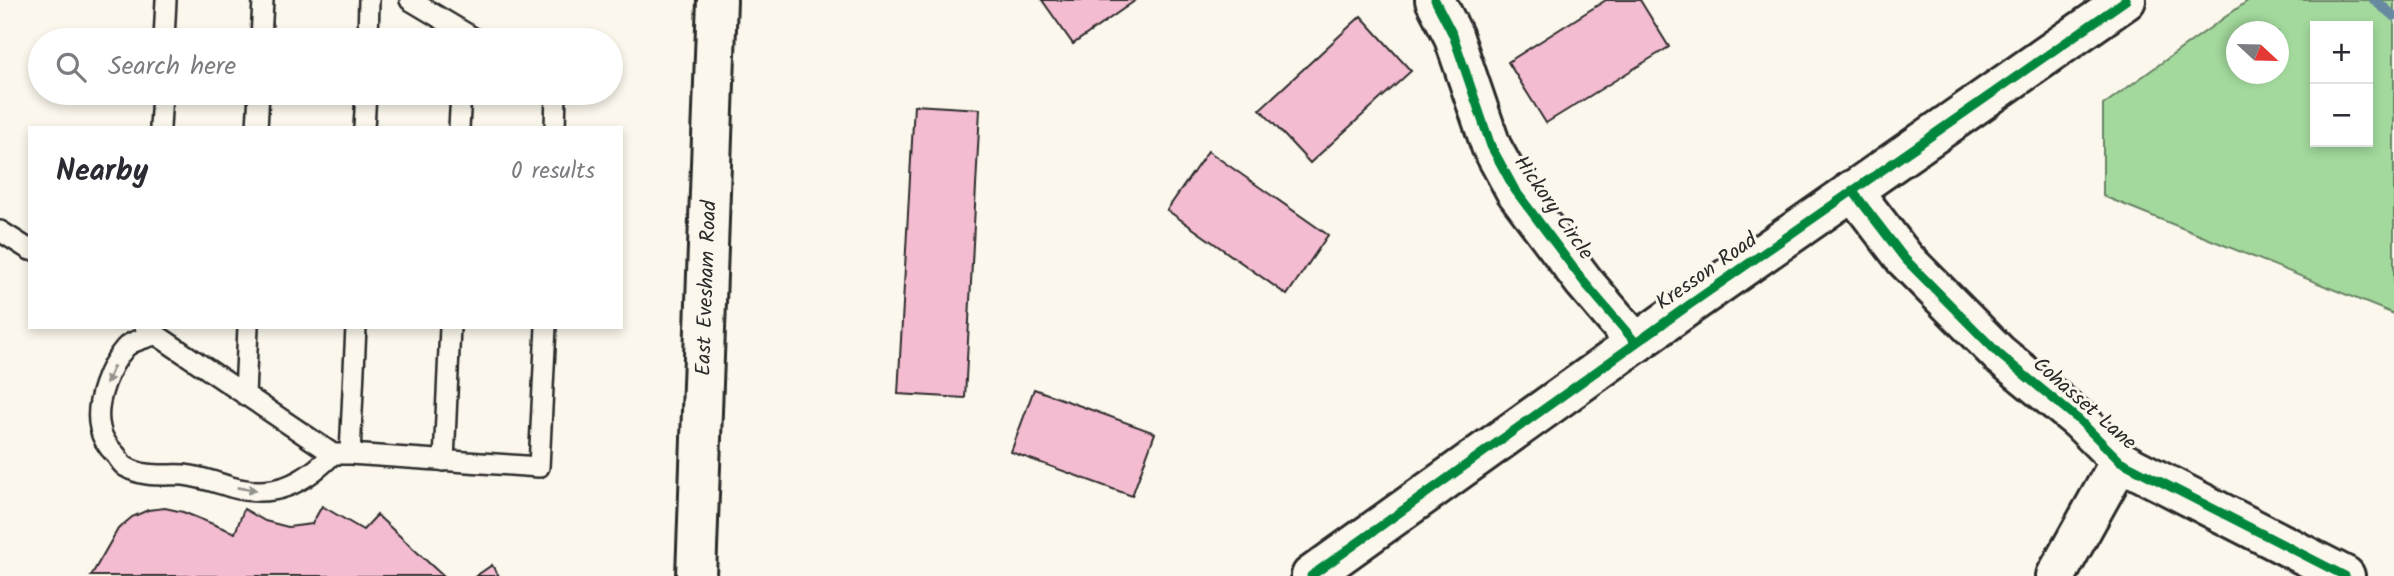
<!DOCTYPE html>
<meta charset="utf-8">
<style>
body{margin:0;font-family:Kalam,sans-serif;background:#f7f7f7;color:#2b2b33}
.controls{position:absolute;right:21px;top:21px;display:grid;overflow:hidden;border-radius:0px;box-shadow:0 4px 10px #0003}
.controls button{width:63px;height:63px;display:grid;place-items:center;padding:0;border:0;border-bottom:2px solid #e1e1e2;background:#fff;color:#2b2b33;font:35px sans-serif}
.compass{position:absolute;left:2226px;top:21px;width:63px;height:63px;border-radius:50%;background:#fff;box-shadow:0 4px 10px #0003;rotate:112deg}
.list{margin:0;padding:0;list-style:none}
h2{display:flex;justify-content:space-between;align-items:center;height:91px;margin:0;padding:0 28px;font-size:30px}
h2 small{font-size:23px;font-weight:400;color:#7c7c81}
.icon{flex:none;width:38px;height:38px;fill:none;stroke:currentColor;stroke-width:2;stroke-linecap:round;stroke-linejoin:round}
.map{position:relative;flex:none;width:2394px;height:576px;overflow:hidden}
.search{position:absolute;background:#fff;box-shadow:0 4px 10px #0003;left:28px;top:28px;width:595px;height:77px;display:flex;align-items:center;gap:18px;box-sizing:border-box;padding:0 24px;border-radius:38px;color:#7c7c81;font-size:26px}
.panel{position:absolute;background:#fff;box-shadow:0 4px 10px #0003;left:28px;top:126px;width:595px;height:203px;border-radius:0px}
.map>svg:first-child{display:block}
.green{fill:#a3d99d;stroke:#678264;stroke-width:2;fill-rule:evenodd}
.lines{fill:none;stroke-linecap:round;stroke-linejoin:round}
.stream{stroke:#678aa1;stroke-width:10}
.building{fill:#f4bcd1;stroke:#2b2b2b;stroke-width:2}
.lane-casing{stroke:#2b2b2b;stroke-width:24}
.street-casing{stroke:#2b2b2b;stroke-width:44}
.secondary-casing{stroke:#2b2b2b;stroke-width:44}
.primary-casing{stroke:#2b2b2b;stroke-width:44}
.lane{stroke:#fbf7ec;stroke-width:19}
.street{stroke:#fbf7ec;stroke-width:38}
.secondary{stroke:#fbf7ec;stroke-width:38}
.primary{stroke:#fbf7ec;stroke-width:38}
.cycleway-casing{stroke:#fbf7ec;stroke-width:13}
.cycleway{stroke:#00873e;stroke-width:9}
.oneway{fill:#93918c}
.labels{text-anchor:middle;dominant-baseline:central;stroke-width:6;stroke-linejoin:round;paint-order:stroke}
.street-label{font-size:21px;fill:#2b2b2b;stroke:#fbf7ec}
</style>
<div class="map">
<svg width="2394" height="576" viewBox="0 0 2394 576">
<rect width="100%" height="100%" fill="#fbf7ec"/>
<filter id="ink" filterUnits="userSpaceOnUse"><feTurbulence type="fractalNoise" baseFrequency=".0143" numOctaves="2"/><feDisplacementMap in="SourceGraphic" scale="14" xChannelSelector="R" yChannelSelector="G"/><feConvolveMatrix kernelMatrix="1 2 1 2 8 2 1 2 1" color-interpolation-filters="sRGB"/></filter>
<g filter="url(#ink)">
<path class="green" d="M2249 0H2394V314L2103 196V105ZM2315 26H2368V142H2315ZM2236 32H2278V74H2236Z"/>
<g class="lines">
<path class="stream" d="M2374 0 2394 16"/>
</g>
<path class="building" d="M1042 0H1136L1073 44Z
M1606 0H1640L1669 47 1546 123 1508 62Z
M1361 16 1411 71 1310 163 1260 109Z
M914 105 980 109 965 398 898 394Z
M1208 151 1328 235 1287 295 1167 210Z
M1034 389 1155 433 1132 496 1011 452Z
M322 506 363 530 377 515 443 576H91L118 529 132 517 148 510 165 508 183 512 235 533 244 509 265 521 288 527 312 524Z
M492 565 499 576H476Z"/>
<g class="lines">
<defs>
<path id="lane" d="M410 0 477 40
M164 40 166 0
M261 40 263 0
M368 40 369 0
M160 128 162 93
M257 128 259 93
M364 128 366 93
M459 128 461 93
M555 128 556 93
M0 231 30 250
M145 327 333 454H350L539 467 546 327
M151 327 154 335C146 338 131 341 125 348 109 366 94 403 100 428 102 439 108 447 116 455 119 459 122 465 126 467 144 478 165 474 184 475 201 477 215 482 231 487 274 499 303 484 333 454
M245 395 248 327
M350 454 356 327
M444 461 450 327"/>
<path id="street" d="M1435 0 1453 35 1491 146 1515 190 1584 282 1636 343
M1852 190 1905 259 1999 354 2079 420 2120 461 2345 576
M2056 576 2120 461"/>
<path id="secondary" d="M1311 576 1689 305 2126 0"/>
<path id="primary" d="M696 576 717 0"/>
</defs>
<use href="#lane" class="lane-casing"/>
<use href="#street" class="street-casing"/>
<use href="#secondary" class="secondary-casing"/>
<use href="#primary" class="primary-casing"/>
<use href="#lane" class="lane"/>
<use href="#street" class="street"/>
<use href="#secondary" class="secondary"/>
<use href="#primary" class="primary"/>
<defs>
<path id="cycleway" d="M1435 0 1453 35 1491 146 1515 190 1584 282 1636 343
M1852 190 1905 259 1999 354 2079 420 2120 461 2345 576
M1311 576 1689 305 2126 0"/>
</defs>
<use href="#cycleway" class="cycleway-casing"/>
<use href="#cycleway" class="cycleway"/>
</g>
<defs><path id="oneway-solid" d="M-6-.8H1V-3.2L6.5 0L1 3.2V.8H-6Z" transform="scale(1.75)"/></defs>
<g class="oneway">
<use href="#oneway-solid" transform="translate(110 375) rotate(113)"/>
<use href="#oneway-solid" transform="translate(247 489) rotate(9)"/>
</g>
</g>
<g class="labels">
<g class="street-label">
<text transform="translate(1553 208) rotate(55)">Hickory Circle</text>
<text transform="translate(1707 272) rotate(-35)">Kresson Road</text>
<text transform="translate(707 288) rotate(-88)">East Evesham Road</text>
<text transform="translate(2084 404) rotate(41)">Cohasset Lane</text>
</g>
</g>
</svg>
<div class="controls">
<button>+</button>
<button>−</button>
</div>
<svg class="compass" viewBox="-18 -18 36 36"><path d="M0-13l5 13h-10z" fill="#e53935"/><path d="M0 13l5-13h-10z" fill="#7c7c81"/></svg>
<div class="search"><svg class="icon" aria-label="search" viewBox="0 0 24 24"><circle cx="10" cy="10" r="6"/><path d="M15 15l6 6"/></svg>Search here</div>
<section class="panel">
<h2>Nearby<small>0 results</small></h2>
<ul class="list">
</ul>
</section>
</div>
